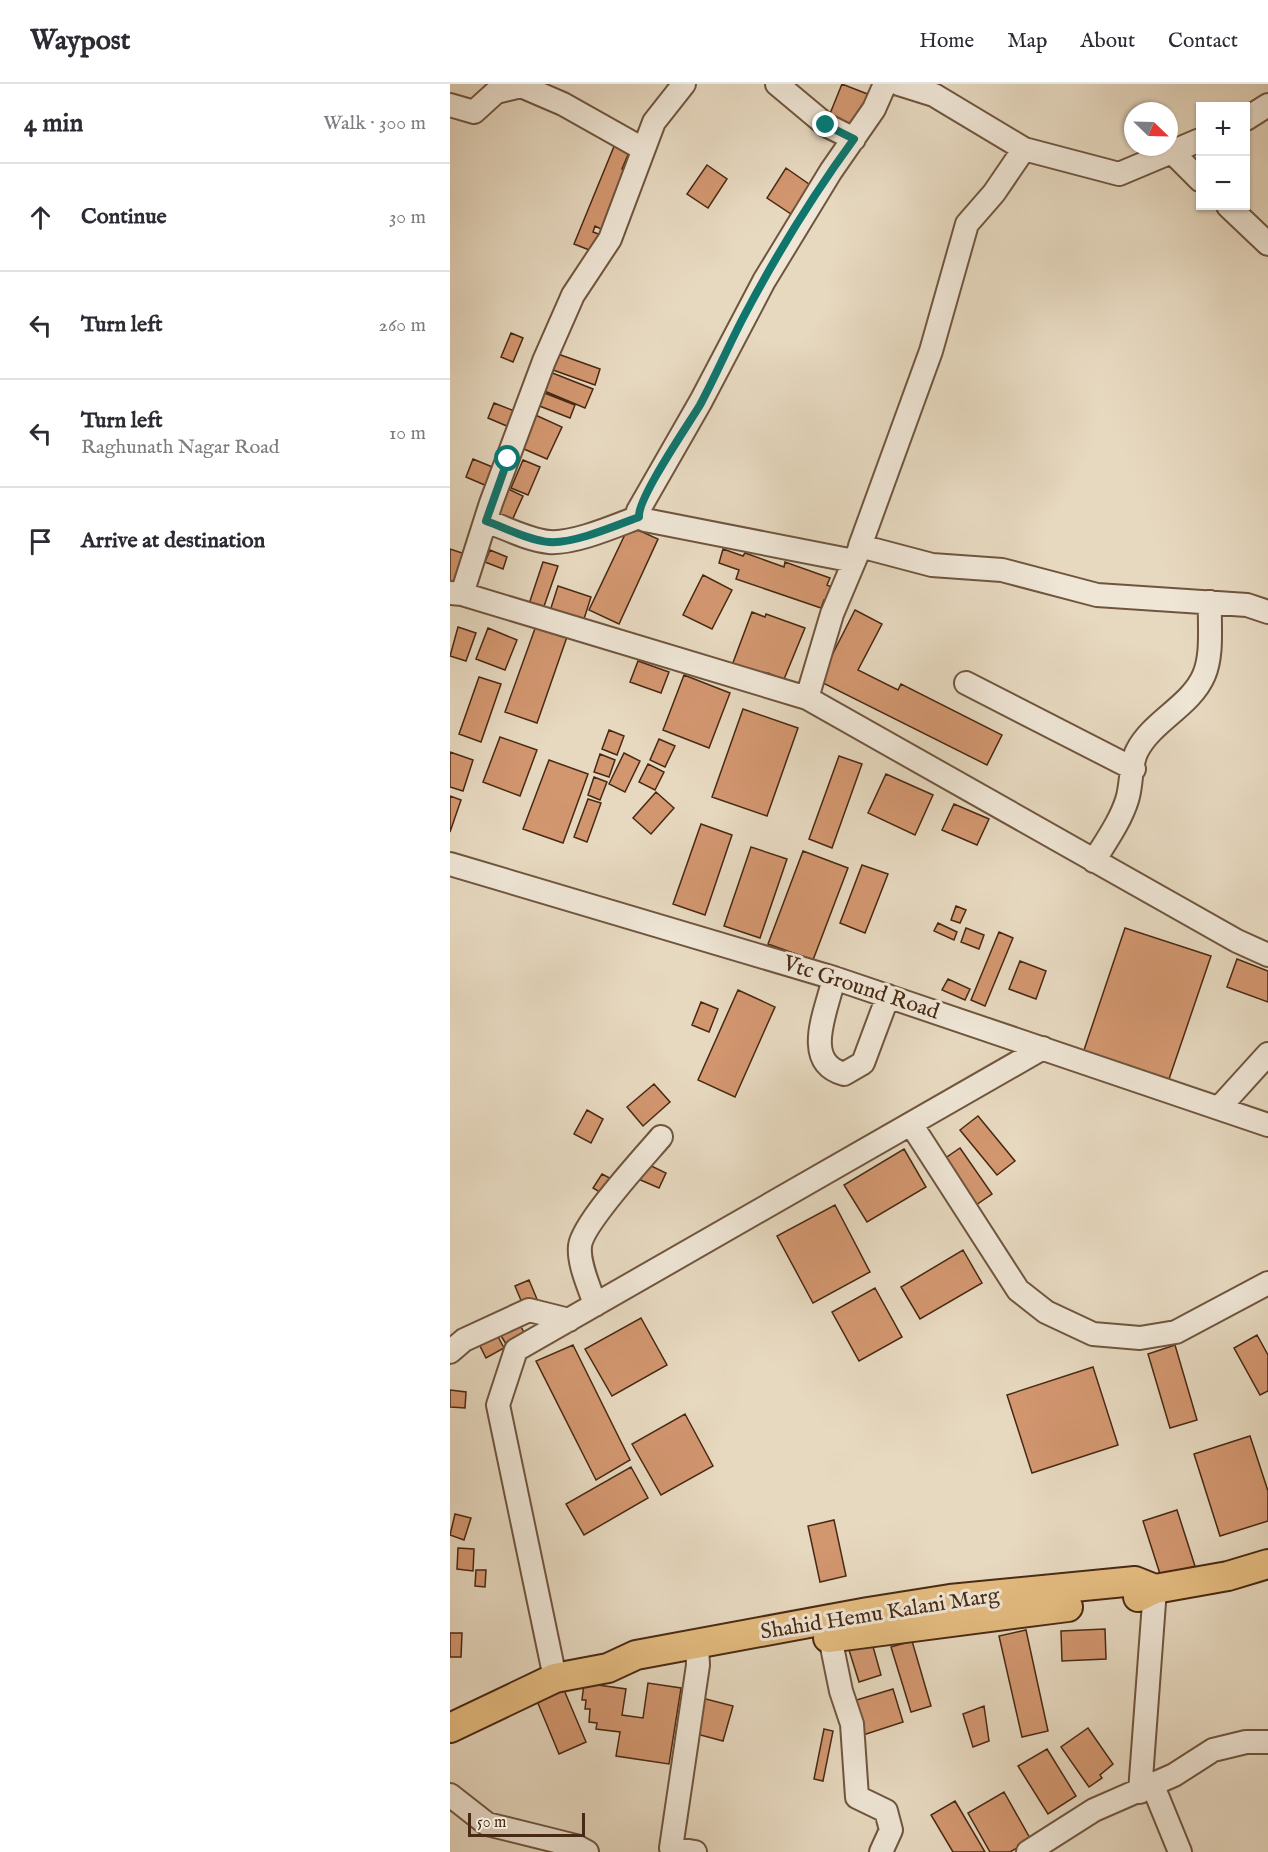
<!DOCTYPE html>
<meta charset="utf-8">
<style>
body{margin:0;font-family:"IM FELL English",serif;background:#f7f7f7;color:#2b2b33}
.controls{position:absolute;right:18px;top:18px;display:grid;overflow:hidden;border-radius:0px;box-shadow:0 2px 4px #0004}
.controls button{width:54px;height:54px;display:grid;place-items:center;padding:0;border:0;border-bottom:2px solid #e1e1e2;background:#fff;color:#2b2b33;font:30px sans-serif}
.compass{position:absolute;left:674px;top:18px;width:54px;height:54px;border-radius:50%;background:#fff;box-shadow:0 2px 4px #0004;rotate:113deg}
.scale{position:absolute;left:18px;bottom:15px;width:117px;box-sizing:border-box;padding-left:6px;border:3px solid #482913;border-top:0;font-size:16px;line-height:21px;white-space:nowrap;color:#482913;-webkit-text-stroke:4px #efe6d6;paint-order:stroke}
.stop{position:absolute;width:18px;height:18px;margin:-14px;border:4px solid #0f766e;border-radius:50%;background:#fff}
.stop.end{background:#0f766e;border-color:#fff;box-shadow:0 2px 6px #0008}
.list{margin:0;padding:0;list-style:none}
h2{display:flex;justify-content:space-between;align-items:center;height:78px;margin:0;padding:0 24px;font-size:26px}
h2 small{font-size:20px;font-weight:400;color:#7c7c81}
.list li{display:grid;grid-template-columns:39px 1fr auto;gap:18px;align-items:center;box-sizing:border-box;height:108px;padding:0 24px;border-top:2px solid #e1e1e2}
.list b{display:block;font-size:22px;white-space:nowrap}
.list p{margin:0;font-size:20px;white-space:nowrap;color:#7c7c81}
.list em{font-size:20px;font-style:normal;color:#7c7c81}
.icon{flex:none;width:33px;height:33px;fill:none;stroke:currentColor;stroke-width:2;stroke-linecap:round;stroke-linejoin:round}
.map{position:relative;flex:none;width:818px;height:1768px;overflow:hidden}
header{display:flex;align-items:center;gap:36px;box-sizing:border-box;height:84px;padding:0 30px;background:#fff;border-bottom:2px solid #e1e1e2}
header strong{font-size:28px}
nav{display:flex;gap:33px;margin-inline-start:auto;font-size:21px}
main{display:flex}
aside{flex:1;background:#fff}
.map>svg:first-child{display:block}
.building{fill:#d39770;stroke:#482913;stroke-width:1.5}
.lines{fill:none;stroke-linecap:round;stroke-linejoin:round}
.minor-casing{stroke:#70553e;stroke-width:26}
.major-casing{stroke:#482913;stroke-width:32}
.minor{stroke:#efe6d6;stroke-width:22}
.major{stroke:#e4bc80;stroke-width:28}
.route{stroke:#0f766e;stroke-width:8}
.labels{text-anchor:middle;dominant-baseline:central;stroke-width:6;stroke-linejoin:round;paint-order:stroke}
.street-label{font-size:22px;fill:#482913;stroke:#efe6d6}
</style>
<header>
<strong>Waypost</strong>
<nav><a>Home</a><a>Map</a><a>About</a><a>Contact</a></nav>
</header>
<main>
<aside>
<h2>4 min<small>Walk · 300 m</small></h2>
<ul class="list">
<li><svg class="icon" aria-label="ahead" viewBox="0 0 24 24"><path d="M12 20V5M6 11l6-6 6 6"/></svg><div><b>Continue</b></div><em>30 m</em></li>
<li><svg class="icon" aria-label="left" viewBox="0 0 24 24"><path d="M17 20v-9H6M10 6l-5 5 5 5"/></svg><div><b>Turn left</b></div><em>260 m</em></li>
<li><svg class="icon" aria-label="left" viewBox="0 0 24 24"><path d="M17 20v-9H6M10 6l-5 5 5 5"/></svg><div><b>Turn left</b><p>Raghunath Nagar Road</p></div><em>10 m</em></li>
<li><svg class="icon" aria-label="arrive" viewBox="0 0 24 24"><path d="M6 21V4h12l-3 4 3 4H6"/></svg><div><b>Arrive at destination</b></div></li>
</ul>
</aside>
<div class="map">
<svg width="818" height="1768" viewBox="0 0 818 1768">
<rect width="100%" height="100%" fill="#e7d9c0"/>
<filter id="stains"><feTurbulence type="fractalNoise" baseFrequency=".00333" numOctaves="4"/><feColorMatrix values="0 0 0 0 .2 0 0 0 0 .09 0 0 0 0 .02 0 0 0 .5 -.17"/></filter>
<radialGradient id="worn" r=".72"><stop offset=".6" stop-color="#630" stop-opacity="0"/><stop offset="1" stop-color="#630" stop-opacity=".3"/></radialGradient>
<path class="building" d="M392 0 420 11 405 48 377 37Z
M165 60 180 66 172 85 176 87 157 148 145 142 143 148 154 152 147 169 124 160Z
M257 81 277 95 258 124 237 110Z
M336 84 366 105 347 134 317 114Z
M61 249 73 254 63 278 51 273Z
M108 270 150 285 145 301 103 286Z
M100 288 143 305 135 324 92 306Z
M92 308 125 321 120 334 87 321Z
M44 319 72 330 66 346 38 334Z
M81 329 112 343 97 375 67 362Z
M23 375 52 387 44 405 16 393Z
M73 376 90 383 78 411 61 404Z
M54 403 73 412 60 441 41 432Z
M179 442 208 455 169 540 139 526Z
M0 465 15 470 4 504 0 503Z
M273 465 293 472 295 469 334 483 335 478 380 494 377 501 384 504 379 518 374 516 371 524 286 495 289 486 269 479Z
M40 466 57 473 53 485 35 478Z
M93 478 108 482 92 528 78 523Z
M253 491 282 506 262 545 233 531Z
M108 502 141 513 133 538 100 527Z
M405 526 432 540 408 586 448 606 451 600 552 651 537 681 369 597Z
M302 528 315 533 316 530 355 544 332 600 323 597 325 592 318 589 317 592 281 584Z
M87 539 118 550 87 639 55 628Z
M8 543 26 549 16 577 0 572Z
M38 544 67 556 55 586 26 575Z
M188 577 219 588 211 609 180 598Z
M234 591 280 609 259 664 213 646Z
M29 593 51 600 31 658 9 650Z
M293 625 348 644 317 732 262 713Z
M159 646 174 652 167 671 152 665Z
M50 653 87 666 70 712 33 698Z
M209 655 225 662 215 683 200 676Z
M0 668 23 676 13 707 0 703Z
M174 669 190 677 175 708 159 700Z
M150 670 165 676 159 693 144 688Z
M389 672 412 680 382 764 359 755Z
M99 676 138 690 113 759 73 745Z
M198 680 214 688 205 706 189 698Z
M436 690 483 711 465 751 418 729Z
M144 693 157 698 150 716 138 711Z
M206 708 224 724 201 750 183 734Z
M0 712 11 716 0 748Z
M138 715 151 719 137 758 124 753Z
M504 720 539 735 527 761 492 746Z
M251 740 282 751 255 831 223 820Z
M301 763 337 775 310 854 274 842Z
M353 767 398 784 363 876 318 860Z
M412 781 438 790 415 849 390 839Z
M506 822 516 826 510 839 501 836Z
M488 839 507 848 504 856 484 847Z
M516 844 534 851 529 865 511 858Z
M675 844 761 872 718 998 633 969Z
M549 848 563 854 535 922 521 916Z
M787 875 818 887V918L777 903Z
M570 877 596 887 586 915 559 905Z
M498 895 520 905 515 916 492 906Z
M288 906 325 923 285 1013 248 996Z
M251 918 268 925 259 948 242 941Z
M204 1000 220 1018 193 1042 177 1023Z
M137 1026 153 1035 141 1059 124 1050Z
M528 1032 565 1077 547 1091 510 1046Z
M510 1064 542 1110 526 1121 494 1075Z
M454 1065 476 1103 417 1138 394 1101Z
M193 1078 216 1089 209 1104 186 1094Z
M152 1090 169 1099 160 1114 143 1104Z
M385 1121 420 1188 363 1219 327 1152Z
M513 1166 532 1199 470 1235 451 1203Z
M79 1196 89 1220 75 1226 65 1202Z
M425 1204 452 1253 409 1277 382 1228Z
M191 1234 217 1281 162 1312 135 1265Z
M67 1236 75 1250 56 1260 48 1247Z
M44 1245 54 1264 36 1274 26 1254Z
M807 1251 818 1271V1307L810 1311 784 1264Z
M123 1261 180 1376 146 1396 86 1277Z
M725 1261 747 1336 720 1344 698 1270Z
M643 1283 668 1361 582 1389 557 1311Z
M0 1306 16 1308 15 1324 0 1323Z
M235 1330 263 1382 211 1411 182 1360Z
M800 1352 818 1407V1437L770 1452 744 1370Z
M181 1383 198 1414 134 1451 116 1420Z
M727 1426 745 1482 711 1493 693 1437Z
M5 1430 21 1434 14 1456 0 1451Z
M384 1436 396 1492 370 1498 358 1442Z
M8 1464 24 1465 23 1487 7 1485Z
M26 1486H36L35 1503 25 1502Z
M655 1545 656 1575 612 1577 611 1547Z
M576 1546 598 1647 572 1653 549 1552Z
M0 1549H12L11 1573H0Z
M462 1557 481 1622 461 1628 441 1563Z
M422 1559 431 1591 409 1598 399 1566Z
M134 1599 176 1605 172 1631 193 1634 198 1599 231 1604 219 1680 166 1672 170 1648 146 1645 147 1639 139 1638 140 1625H135L136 1616H132Z
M443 1605 453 1638 410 1652 400 1618Z
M114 1606 136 1658 109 1670 87 1617Z
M252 1614 283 1622 273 1657 243 1649Z
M534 1622 539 1657 523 1663 513 1630Z
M638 1644 663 1680 650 1691 652 1694 639 1703 611 1663Z
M374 1645 383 1647 373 1697 364 1695Z
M597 1665 626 1712 598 1730 568 1682Z
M554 1708 581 1756 560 1768H540L518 1729Z
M505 1717 535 1768H503L481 1731Z"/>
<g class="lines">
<defs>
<path id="minor" d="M327 0 376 41 404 55
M449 0 484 11 574 65 669 90 750 56
M0 21 24 28 46 8 71 2 113 20 193 65
M796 35 818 21
M574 65 544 109 517 140 481 267 410 462 482 481 552 486 647 511 797 521 818 528
M722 68 750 96
M778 122 818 160
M36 437C56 444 78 456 99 458 124 460 165 442 189 433
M404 477 195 436 189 433 188 427 251 317 314 197 381 87 424 25 435 0
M0 509 12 510 357 614 787 857 818 871
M12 510 41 419 94 277 123 211 160 155 204 38 234 0
M516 599 684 685
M357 614 382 530 409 466
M644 777C656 757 670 738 677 716 682 701 680 680 687 667 702 637 741 622 754 591 763 570 759 541 760 518
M0 780 384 894 818 1041
M384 894C377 926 351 978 394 990L413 979 438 912
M769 1024 818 970
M461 1040 568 1206 596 1228 643 1250 690 1254 726 1248 818 1199
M145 1221C140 1204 128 1180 130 1162 132 1140 194 1073 211 1053
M0 1268 14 1256 79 1226 119 1236
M380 1553 391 1607 402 1640 407 1713 436 1727 441 1746 431 1768
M105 1594 48 1321 66 1266 593 964
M703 1702 730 1768
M690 1708 705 1505
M0 1711 37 1740 126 1762 137 1768
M245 1768 221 1764 248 1581 247 1560
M578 1768 644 1726 724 1691 763 1666 796 1658H818"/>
<path id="major" d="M688 1513 705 1505 778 1492 818 1480
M378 1554 618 1523
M0 1644 105 1594 158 1584 186 1571 418 1528 500 1515 685 1497 705 1505"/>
</defs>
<use href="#minor" class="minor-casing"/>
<use href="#major" class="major-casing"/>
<use href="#minor" class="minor"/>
<use href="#major" class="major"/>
</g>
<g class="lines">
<path class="route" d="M58 375 36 437C56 444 78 456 99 458 123 460 165 442 189 433 187 415 238 341 250 321 265 293 278 263 293 234 325 173 363 111 404 55L376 41"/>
</g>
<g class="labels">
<g class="street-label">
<text transform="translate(411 904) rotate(18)">Vtc Ground Road</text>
<text transform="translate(430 1530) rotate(-9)">Shahid Hemu Kalani Marg</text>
</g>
</g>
<rect width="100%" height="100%" filter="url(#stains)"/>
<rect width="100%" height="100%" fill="url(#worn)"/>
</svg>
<div class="controls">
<button>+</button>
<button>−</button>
</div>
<svg class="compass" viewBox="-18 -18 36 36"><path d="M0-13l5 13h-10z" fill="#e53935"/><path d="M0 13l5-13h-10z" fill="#7c7c81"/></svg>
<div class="scale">50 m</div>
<div class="stop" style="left:58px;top:375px"></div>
<div class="stop end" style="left:376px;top:41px"></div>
</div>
</main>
